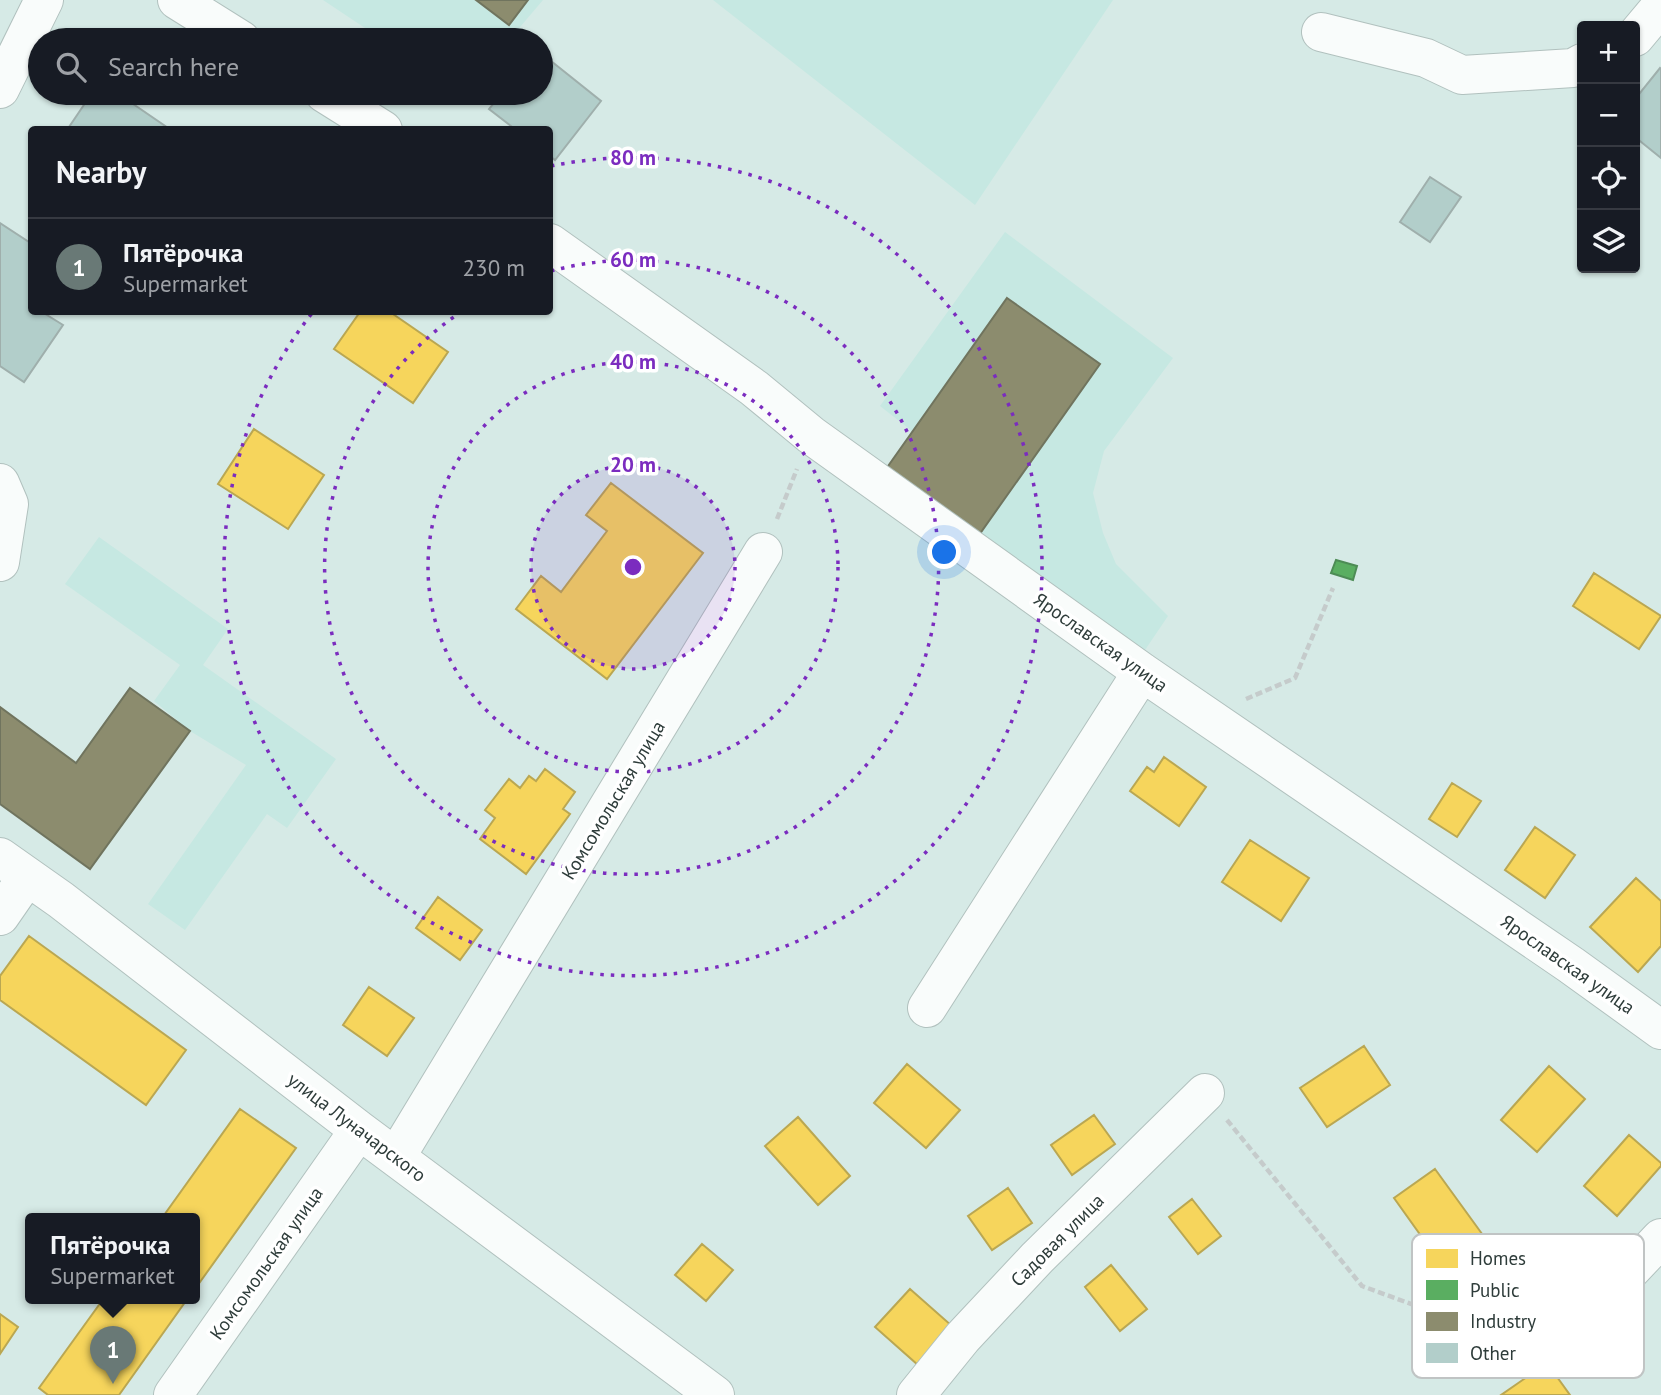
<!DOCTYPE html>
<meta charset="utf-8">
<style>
body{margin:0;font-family:"PT Sans",sans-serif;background:#20242c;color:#f1f3f6}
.controls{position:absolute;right:21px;top:21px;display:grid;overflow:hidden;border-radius:7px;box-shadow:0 2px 5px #0004}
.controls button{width:63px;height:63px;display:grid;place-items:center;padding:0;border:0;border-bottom:2px solid #363941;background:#171b24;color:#f1f3f6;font:35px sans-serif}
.you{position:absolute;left:945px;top:553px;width:24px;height:24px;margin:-18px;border:5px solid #fff;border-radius:50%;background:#1a73e8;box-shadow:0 0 0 10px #1a73e833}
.badge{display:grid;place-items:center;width:46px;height:46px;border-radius:50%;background:#697976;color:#fff;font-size:23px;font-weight:700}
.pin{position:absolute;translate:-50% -58px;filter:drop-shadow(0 2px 4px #0008)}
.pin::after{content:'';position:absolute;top:37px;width:24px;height:21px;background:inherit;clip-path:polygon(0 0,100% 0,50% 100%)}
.popup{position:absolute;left:25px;top:1213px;width:175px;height:91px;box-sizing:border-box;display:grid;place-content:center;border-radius:7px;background:#171b24;filter:drop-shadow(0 2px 5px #0005);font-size:23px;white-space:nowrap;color:#9ea1a6}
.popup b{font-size:26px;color:#f1f3f6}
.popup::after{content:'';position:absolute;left:50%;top:100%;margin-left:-14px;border:14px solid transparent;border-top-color:#171b24}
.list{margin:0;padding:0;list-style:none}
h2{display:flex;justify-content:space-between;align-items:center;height:91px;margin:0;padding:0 28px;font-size:30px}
h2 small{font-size:23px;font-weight:400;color:#9ea1a6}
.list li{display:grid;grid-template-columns:46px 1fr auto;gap:21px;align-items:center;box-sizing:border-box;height:98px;padding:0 28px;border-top:2px solid #363941}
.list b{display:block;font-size:26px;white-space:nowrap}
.list p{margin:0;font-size:23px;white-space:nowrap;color:#9ea1a6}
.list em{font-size:23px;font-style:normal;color:#9ea1a6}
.icon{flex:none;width:38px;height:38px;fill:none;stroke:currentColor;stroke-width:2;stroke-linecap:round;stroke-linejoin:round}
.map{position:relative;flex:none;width:1661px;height:1395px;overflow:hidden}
.search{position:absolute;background:#171b24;box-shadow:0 2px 5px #0004;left:28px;top:28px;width:525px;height:77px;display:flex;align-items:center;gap:18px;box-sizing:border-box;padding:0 24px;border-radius:38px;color:#9ea1a6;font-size:26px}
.panel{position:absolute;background:#171b24;box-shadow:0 2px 5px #0004;left:28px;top:126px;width:525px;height:189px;border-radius:7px}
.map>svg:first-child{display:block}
.built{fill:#c6e8e2}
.homes{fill:#f6d55c;stroke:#baa752;stroke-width:2}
.public{fill:#5aae61;stroke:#4d8c55;stroke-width:2}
.industry{fill:#8c8c6e;stroke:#70745e;stroke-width:2}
.building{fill:#b2ceca;stroke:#9fafac;stroke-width:2}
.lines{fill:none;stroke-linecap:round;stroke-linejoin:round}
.minor-casing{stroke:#b1c1be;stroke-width:40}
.path{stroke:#c5cbcb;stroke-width:4.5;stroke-dasharray:7 3.5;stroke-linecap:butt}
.minor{stroke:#f9fcfb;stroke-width:38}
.ring{fill:none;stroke:#7b2cbf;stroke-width:3.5;stroke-dasharray:3.5 7}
.labels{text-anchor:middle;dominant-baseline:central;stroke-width:7;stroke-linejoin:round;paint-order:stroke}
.street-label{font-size:19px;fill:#2e3c3a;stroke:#fff}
.key{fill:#fff;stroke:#c0c4c4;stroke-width:2}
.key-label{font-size:19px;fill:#2e3c3a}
.centre{fill:#7b2cbf;stroke:#fff;stroke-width:3.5}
.ring-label{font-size:21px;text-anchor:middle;font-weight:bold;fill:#7b2cbf;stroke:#fff;stroke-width:7;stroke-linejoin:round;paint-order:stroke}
</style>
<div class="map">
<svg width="1661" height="1395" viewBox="0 0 1661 1395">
<rect width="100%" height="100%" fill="#d6eae6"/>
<path class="built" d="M323 0H543L509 40H383Z
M713 0H1113L975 205Z
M1005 232 1173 358 1104 451 1093 493 1103 533 1116 564 1168 616 1145 650 886 469 912 431 880 406Z
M99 537 228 629 203 665 336 759 287 828 267 814 185 930 148 904 246 765 190 731 154 701 180 665 65 584Z"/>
<path class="homes" d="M360 312H390L448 352 413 403 334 349Z
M254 429 324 475 288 529 218 484Z
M611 483 703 553 607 679 516 609 541 576 561 592 607 531 586 515Z
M1594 573 1661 616 1639 649 1573 606Z
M1164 757 1206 787 1179 826 1130 791 1147 767 1154 772Z
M545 769 575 792 563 809 570 814 526 874 480 839 495 818 485 810 509 779 520 788 529 776 536 781Z
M1452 783 1481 801 1457 837 1429 819Z
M1535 827 1575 855 1545 898 1505 870Z
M1250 840 1309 878 1281 921 1222 882Z
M1636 878 1661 901V946L1638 972 1590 927Z
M438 897 482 930 460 960 416 928Z
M29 936 186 1050 146 1105 0 1000V976Z
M369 987 414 1018 387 1056 343 1025Z
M1364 1046 1390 1085 1327 1127 1300 1088Z
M907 1064 960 1110 926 1148 874 1103Z
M1549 1066 1585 1099 1537 1152 1501 1120Z
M240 1109 296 1148 195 1289V1218H162Z
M1094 1115 1115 1144 1072 1175 1051 1145Z
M798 1117 850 1176 818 1205 765 1146Z
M1629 1135 1661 1163V1166L1617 1216 1584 1186Z
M1435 1169 1485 1238 1444 1268 1394 1198Z
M1008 1188 1032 1223 992 1250 968 1216Z
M1192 1199 1221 1236 1198 1254 1169 1217Z
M702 1244 733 1270 706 1301 675 1275Z
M1111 1265 1147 1309 1120 1331 1085 1287Z
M910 1289 952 1326 918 1365 875 1327Z
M104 1298H188L119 1395H48L39 1388Z
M0 1314 18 1327 0 1354Z
M1547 1363 1570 1395H1501Z"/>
<path class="public" d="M1336 560 1357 566 1353 580 1331 573Z"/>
<path class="industry" d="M476 0H528L509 25Z
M1007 298 1100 364 979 535 886 469Z
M130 688 190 731 90 869 0 804V707L76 763Z"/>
<path class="building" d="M541 53 601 101 555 160 550 156V130H516L489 109 502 93H541Z
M1660 68 1661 69V158L1635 137V99Z
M92 93H117L171 130H67Z
M1430 177 1461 197 1430 242 1400 222Z
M0 223 32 244V312H42L63 325 24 382 0 366Z"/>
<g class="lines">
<defs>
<path id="minor" d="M177 0 241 40
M1321 32 1426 58 1462 75 1573 68 1582 63
M1635 37 1661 6
M0 89 44 0
M324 93 383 130
M550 243 754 388 811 435 1142 672 1571 965 1661 1030
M0 483 9 504 0 562
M0 857 61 900 359 1130 715 1395
M0 916 27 877
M927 1008 1142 672
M396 1157 763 552
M1560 1329 1609 1293 1661 1238
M173 1395 359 1130
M916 1395 963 1337 1037 1258 1205 1093"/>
</defs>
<use href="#minor" class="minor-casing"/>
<path class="path" d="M777 519 797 469
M1246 699 1295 678 1333 588
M1227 1120 1362 1286 1422 1308 1527 1319"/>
<use href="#minor" class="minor"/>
</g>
<circle cx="633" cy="567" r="102" fill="#7b2cbf" fill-opacity=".12"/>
<g class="ring">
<circle cx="633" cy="567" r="102"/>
<circle cx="633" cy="567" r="205"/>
<path d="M551 271A307 307 0 1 1 461 312"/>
<path d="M551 166A409 409 0 1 1 313 312"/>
</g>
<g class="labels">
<g class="street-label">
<text transform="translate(1101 642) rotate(35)">Ярославская улица</text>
<text transform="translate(613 800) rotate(-59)">Комсомольская улица</text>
<text transform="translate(1568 964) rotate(35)">Ярославская улица</text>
<text transform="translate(357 1127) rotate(37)">улица Луначарского</text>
<text transform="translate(1057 1240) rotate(-45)">Садовая улица</text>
<text transform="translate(266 1263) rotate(-55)">Комсомольская улица</text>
</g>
</g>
<rect x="1412" y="1234" width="232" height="144" rx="10" class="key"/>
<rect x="1426" y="1249" width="32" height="19" fill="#f6d55c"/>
<rect x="1426" y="1280" width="32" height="20" fill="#5aae61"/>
<rect x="1426" y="1312" width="32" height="19" fill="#8c8c6e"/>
<rect x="1426" y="1343" width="32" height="20" fill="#b2ceca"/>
<g class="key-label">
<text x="1470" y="1265">Homes</text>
<text x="1470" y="1297">Public</text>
<text x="1470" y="1328">Industry</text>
<text x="1470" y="1360">Other</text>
</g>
<circle cx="633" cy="567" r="10" class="centre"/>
<g class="ring-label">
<text x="633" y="165">80 m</text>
<text x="633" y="267">60 m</text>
<text x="633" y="369">40 m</text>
<text x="633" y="472">20 m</text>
</g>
</svg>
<div class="controls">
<button>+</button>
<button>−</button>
<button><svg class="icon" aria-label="locate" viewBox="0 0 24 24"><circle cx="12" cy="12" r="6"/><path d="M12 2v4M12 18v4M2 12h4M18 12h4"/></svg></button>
<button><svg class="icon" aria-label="layers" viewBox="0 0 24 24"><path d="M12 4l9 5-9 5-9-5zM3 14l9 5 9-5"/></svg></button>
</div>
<div class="you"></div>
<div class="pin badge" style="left:113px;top:1384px">1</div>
<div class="popup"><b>Пятёрочка</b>Supermarket</div>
<div class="search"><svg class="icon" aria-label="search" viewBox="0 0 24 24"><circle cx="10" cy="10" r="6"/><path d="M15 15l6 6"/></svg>Search here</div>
<section class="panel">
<h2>Nearby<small></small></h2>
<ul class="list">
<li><span class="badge">1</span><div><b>Пятёрочка</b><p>Supermarket</p></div><em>230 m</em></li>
</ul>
</section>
</div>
